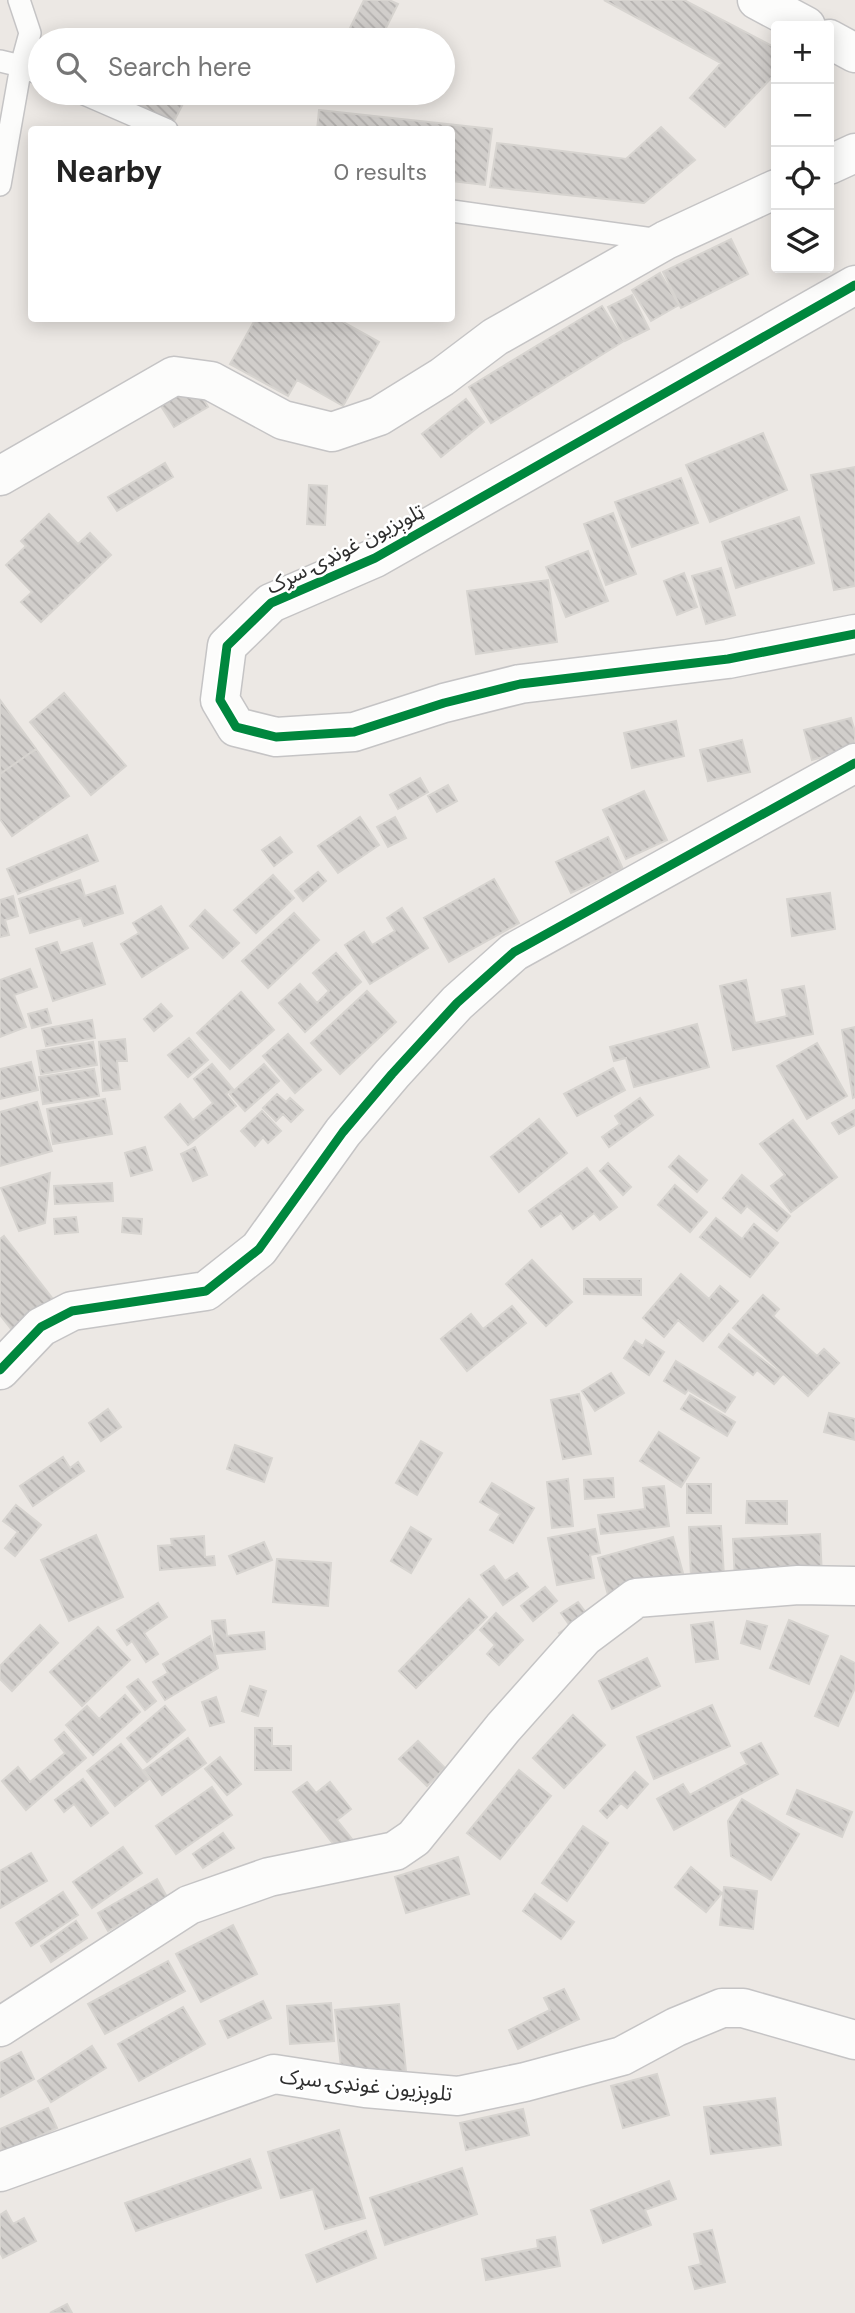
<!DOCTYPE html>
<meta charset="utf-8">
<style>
body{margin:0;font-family:"DM Sans","Noto Sans Arabic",sans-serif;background:#f6f6f6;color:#222}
.controls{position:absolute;right:21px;top:21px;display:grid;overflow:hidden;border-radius:7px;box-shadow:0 4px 18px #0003}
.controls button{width:63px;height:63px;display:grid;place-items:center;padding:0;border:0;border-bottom:2px solid #e0e0e0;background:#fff;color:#222;font:35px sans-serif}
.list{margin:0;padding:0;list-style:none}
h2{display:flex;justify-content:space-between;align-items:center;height:91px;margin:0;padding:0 28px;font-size:30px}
h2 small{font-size:23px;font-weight:400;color:#767676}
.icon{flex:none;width:38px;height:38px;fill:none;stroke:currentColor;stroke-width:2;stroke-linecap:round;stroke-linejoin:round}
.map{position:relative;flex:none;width:855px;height:2313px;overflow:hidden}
.search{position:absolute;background:#fff;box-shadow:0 4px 18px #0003;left:28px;top:28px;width:427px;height:77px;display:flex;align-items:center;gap:18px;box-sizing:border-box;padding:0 24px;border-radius:38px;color:#767676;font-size:26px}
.panel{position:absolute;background:#fff;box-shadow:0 4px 18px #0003;left:28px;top:126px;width:427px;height:196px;border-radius:7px}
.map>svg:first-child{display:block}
.building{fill:url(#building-back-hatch);stroke:#d7d4d0;stroke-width:2}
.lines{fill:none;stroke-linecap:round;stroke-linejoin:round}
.service-casing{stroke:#c5c4c5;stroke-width:24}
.minor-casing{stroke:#c5c4c5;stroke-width:41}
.tertiary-casing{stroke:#c5c4c5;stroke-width:41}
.service{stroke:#fcfcfb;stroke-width:21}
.minor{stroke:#fcfcfb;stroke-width:38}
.tertiary{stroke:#fcfcfb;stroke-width:38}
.cycleway-casing{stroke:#fff;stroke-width:13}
.cycleway{stroke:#00873e;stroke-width:9}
.labels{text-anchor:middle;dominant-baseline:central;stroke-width:5;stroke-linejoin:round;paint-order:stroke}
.street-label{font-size:21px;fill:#2e2e2e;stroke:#fff}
</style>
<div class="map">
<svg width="855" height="2313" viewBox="0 0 855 2313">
<defs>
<pattern id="building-back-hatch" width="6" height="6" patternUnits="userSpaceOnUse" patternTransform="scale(1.75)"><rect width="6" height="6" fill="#d1cecb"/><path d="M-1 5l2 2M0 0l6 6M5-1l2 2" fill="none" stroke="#b4b1af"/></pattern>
</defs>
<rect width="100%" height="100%" fill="#ece8e4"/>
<path class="building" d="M364 0H389L398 4 380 40H344Z
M604 0H684L776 48V73L725 127 690 98 721 63Z
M106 93H185L188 94 171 127Z
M336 93H353L350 99Z
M319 110 492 129 485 185 452 181V130H317Z
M661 127 695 160 644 203 490 187 497 143 626 159Z
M731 239 748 274 681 308 663 272Z
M660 273 679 305 651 321 632 290Z
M632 295 649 329 625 341 608 307Z
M602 306 624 341 491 423 469 387Z
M256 318H336L379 342 343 406 297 380 288 396 230 364Z
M195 385 208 407 174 427 161 406Z
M466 399 484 422 441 457 422 434Z
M763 433 787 490 710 522 686 465Z
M165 463 173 477 117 511 108 497Z
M855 467V586L834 590 811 475Z
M681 478 698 523 632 547 615 502Z
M309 485 327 486 325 525 307 524Z
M613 513 636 574 606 585 584 524Z
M49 514 78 544 90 533 111 555 41 622 21 602 32 592 6 565 26 546 21 541Z
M799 517 814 563 736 588 722 542Z
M588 551 608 601 566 617 546 567Z
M721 568 735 615 706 624 692 576Z
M684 573 697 607 677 615 664 581Z
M548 580 557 642 476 654 467 591Z
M64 693 126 766 91 795 30 722Z
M0 700 36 749 0 774Z
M851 718 855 732V748L812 760 804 730Z
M676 721 684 756 632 768 624 733Z
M742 740 750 772 708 781 700 750Z
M36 749 69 796 12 836 0 819V774Z
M420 778 428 792 398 809 390 795Z
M448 785 457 801 437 812 428 796Z
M644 791 667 840 626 859 603 810Z
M360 817 379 845 338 873 318 846Z
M395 817 406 838 388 847 377 827Z
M87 835 98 861 18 894 7 869Z
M280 837 292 852 274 866 262 850Z
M608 837 623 869 571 893 556 862Z
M318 872 326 881 303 901 295 891Z
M273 875 294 898 256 933 234 910Z
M494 879 519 923 449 962 424 918Z
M80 880 85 896 115 886 123 913 84 926 81 918 30 933 19 899Z
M830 893 835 929 792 936 787 899Z
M13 896 18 916 5 920 9 935 0 937V900Z
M161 906 188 948 142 977 121 944 139 933 133 923Z
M402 908 428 948 370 984 345 945 364 932 372 945 395 931 387 918Z
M205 910 239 943 223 958 190 926Z
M294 913 319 940 268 988 242 961Z
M57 942 61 953 92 943 105 984 53 1001 36 949Z
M336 953 361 982 305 1032 279 1003 300 984 317 1003 329 991 313 973Z
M30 969 37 987 14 995 26 1027 0 1037V980Z
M746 980 755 1023 787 1016 782 990 804 986 813 1034 733 1050 720 986Z
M367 991 396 1022 340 1074 311 1043Z
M241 992 274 1030 230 1069 197 1033Z
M161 1004 172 1016 154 1031 144 1019Z
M47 1009 51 1023 32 1028 28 1014Z
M92 1020 95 1038 46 1046 42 1029Z
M697 1024 709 1067 634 1087 626 1058 614 1061 610 1047Z
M855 1027V1097L853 1098 842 1030Z
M288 1034 321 1070 295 1093 263 1056Z
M189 1038 208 1060 188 1077 168 1055Z
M125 1039 127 1061H117L120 1089 103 1091 99 1042Z
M93 1042 97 1065 41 1074 37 1051Z
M817 1043 847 1096 807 1119 777 1066Z
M31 1062 38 1090 0 1099V1069Z
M212 1064 233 1089 226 1094 236 1106 188 1145 165 1117 180 1104 193 1120 213 1103 194 1079Z
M264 1064 279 1081 245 1111 230 1094Z
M613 1068 625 1090 577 1116 564 1094Z
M94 1069 99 1096 43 1104 39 1077Z
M277 1094 286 1102 290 1098 303 1110 291 1122 283 1114 276 1121 263 1108Z
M640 1098 653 1115 609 1147 602 1137 620 1124 615 1116Z
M105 1099 112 1134 53 1144 47 1109Z
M37 1102 52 1151 0 1166V1112Z
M855 1110V1125L839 1134 832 1123Z
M262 1111 281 1131 268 1143 263 1137 255 1146 241 1131Z
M539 1119 567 1153 519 1192 491 1157Z
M793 1120 837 1177 791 1212 771 1186 785 1175 760 1144Z
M145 1147 152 1170 131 1176 125 1153Z
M195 1147 207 1175 193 1181 181 1154Z
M679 1156 707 1180 697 1192 669 1167Z
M608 1163 631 1187 623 1195 600 1171Z
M587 1168 617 1207 600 1220 594 1213 573 1229 561 1213 541 1227 529 1211Z
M50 1173 45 1223 19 1231 1 1188Z
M742 1175 790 1216 777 1231 747 1206 741 1213 723 1198Z
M112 1183 113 1201 55 1204 54 1186Z
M675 1185 707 1212 690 1232 658 1205Z
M76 1217 78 1232 55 1234 54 1219Z
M123 1218 142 1219 141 1234 122 1232Z
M716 1218 742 1239 754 1224 778 1243 750 1277 700 1237Z
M4 1236 53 1299 12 1330 0 1315V1239Z
M532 1260 572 1302 546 1326 506 1284Z
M681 1274 709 1299 720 1286 738 1301 703 1341 678 1320 664 1337 643 1318Z
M584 1279H641V1295L584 1294Z
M763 1295 779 1309 773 1316 817 1356 824 1349 839 1363 808 1396 733 1328Z
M512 1306 526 1323 467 1371 441 1339 471 1314 483 1329Z
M729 1334 782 1375 774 1384 757 1370 753 1375 719 1347Z
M646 1340 664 1352 649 1375 624 1358 635 1341 643 1346Z
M676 1361 735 1397 725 1412 688 1390 685 1394 664 1381Z
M611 1373 624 1393 595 1411 582 1391Z
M579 1394 591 1454 563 1459 551 1400Z
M690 1395 735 1422 727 1436 681 1409Z
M108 1409 121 1427 101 1441 89 1423Z
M829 1413 855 1419V1440L824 1432Z
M659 1432 699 1458 681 1487 640 1461Z
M421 1441 442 1453 417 1495 396 1483Z
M235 1445 272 1458 264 1482 227 1469Z
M63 1457 70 1468 78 1462 84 1471 33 1506 20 1486Z
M613 1478 614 1497 585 1499 584 1480Z
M568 1479 573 1526 552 1528 547 1482Z
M492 1483 534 1508 513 1543 490 1530 500 1514 480 1502Z
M687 1484H711V1513H687Z
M664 1486 669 1526 601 1534 598 1515 645 1509 643 1488Z
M747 1501H787V1524L746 1523Z
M16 1505 41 1525 15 1556 5 1548 18 1532 3 1521Z
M721 1526 724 1576 691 1578 689 1527Z
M411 1527 431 1539 411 1573 391 1561Z
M595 1529 600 1553 590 1555 594 1578 557 1585 548 1538Z
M820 1534 822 1577 735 1581 733 1539Z
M96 1535 123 1597 69 1621 41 1560Z
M204 1536 205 1557 214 1556 215 1565 160 1570 158 1546 172 1545 171 1539Z
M673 1537 683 1573 608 1595 598 1558Z
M264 1542 272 1560 237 1574 229 1556Z
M277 1559 331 1563 328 1606 273 1602Z
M494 1566 505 1581 517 1573 528 1587 503 1605 481 1575Z
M545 1587 557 1601 533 1621 521 1606Z
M469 1599 487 1617 416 1688 399 1671Z
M578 1602 592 1621 564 1640 559 1633 570 1626 561 1613Z
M158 1603 167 1617 144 1633 158 1654 146 1662 132 1641 127 1645 117 1630Z
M496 1613 523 1640 499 1665 487 1654 495 1645 480 1630Z
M225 1620 227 1636 264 1632 265 1649 216 1654 212 1621Z
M789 1620 828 1636 809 1684 770 1668Z
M747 1621 767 1626 760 1649 741 1643Z
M713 1622 718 1659 696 1662 691 1625Z
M40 1625 58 1643 12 1691 0 1679V1666Z
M98 1627 130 1660 82 1706 50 1672Z
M210 1636 218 1668 165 1700 153 1682 168 1673 163 1664Z
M841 1656 855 1663V1688L838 1726 815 1716Z
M647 1658 660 1686 612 1709 599 1681Z
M138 1679 156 1701 145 1710 127 1687Z
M250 1686 266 1691 258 1716 242 1711Z
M125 1695 140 1712 93 1755 66 1725 87 1706 99 1719Z
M216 1697 224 1722 210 1726 202 1702Z
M712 1705 730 1746 654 1779 637 1737Z
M165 1706 185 1730 147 1762 127 1738Z
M573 1715 605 1745 564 1788 533 1758Z
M255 1728H272V1746H291V1770H255Z
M64 1732 86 1758 26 1810 2 1781 18 1767 30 1782 65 1753 55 1740Z
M188 1738 206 1763 162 1795 144 1770Z
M418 1741 445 1768 427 1786 399 1759Z
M761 1743 778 1774 674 1830 657 1799 683 1784 690 1795 747 1764 741 1753Z
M121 1744 149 1779 115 1806 87 1771Z
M220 1757 241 1784 227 1795 205 1769Z
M519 1770 551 1796 500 1859 467 1833Z
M635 1772 648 1784 627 1808 621 1803 607 1818 600 1811Z
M83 1779 108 1813 91 1826 74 1804 64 1812 55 1800Z
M307 1782 316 1793 330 1782 351 1809 337 1820 352 1839 338 1850 293 1792Z
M212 1787 232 1815 176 1854 156 1826Z
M797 1790 852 1812 842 1837 787 1814Z
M742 1799 799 1834 771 1880 731 1856 728 1821Z
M583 1826 608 1843 567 1901 542 1883Z
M223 1833 234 1848 203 1868 193 1854Z
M123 1847 142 1873 92 1908 73 1882Z
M31 1853 47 1881 0 1908V1871Z
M458 1857 469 1894 406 1913 395 1877Z
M691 1867 722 1893 706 1912 675 1887Z
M157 1879 167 1897 108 1931 98 1913Z
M724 1887 757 1891 753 1929 720 1925Z
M63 1892 78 1915 31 1946 16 1923Z
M535 1894 574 1922 561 1939 523 1911Z
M76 1921 87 1938 51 1962 41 1946Z
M233 1925 257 1974 201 2002 176 1954Z
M168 1961 185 1991 105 2034 88 2004Z
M564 1989 579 2019 518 2049 509 2030 550 2010 544 1998Z
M263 2001 271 2018 228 2038 220 2021Z
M331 2003 334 2041 290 2044 287 2006Z
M399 2004 406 2071 342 2077 335 2010Z
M183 2007 205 2044 139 2081 118 2044Z
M92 2046 106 2068 51 2102 38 2081Z
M21 2052 34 2079 0 2097V2063Z
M657 2074 669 2115 623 2128 611 2086Z
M775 2098 781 2145 711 2154 704 2107Z
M48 2108 57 2128 1 2154 0 2129Z
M523 2109 529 2135 466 2150 460 2123Z
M339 2130 365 2218 325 2229 313 2189 281 2198 268 2152Z
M250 2159 261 2188 136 2231 125 2203Z
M462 2168 477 2214 385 2245 370 2198Z
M669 2181 676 2199 645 2210 651 2225 603 2243 591 2210Z
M6 2211 13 2224 24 2218 36 2241 3 2258 0 2252V2215Z
M712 2230 725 2282 695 2289 689 2267 701 2264 694 2234Z
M366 2231 376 2258 317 2282 306 2255Z
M555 2237 560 2266 486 2280 482 2259 538 2248 537 2240Z
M67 2304 72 2313H50Z"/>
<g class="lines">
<defs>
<path id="service" d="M0 61 21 66 40 74
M82 93 167 130
M0 185 21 66 30 33 19 0
M452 211 660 240"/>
<path id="minor" d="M757 0 806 26
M829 39 855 53
M829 165 855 153
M0 476 174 376 211 381 283 420 332 432 379 416 442 377 495 337 666 240 776 189
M0 2027 189 1905 269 1877 395 1851 414 1838 503 1728 584 1637 636 1598 798 1585 855 1586
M0 2172 274 2074 365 2088 458 2096 525 2082 622 2056 676 2027 722 2008H743L855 2040"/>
<path id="tertiary" d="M855 285 375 558 271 603 227 646 220 700 236 727 276 737 354 732 444 703 520 684 728 659 855 634
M0 1370 41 1327 72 1311 206 1291 259 1249 343 1132 392 1074 457 1003 514 952 855 763"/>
</defs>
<use href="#service" class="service-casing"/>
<use href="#minor" class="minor-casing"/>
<use href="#tertiary" class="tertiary-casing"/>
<use href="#service" class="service"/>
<use href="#minor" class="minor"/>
<use href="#tertiary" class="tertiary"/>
<defs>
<path id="cycleway" d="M855 285 375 558 271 603 227 646 220 700 236 727 276 737 354 732 444 703 520 684 728 659 855 634
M0 1370 41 1327 72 1311 206 1291 259 1249 343 1132 392 1074 457 1003 514 952 855 763"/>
</defs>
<use href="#cycleway" class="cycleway-casing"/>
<use href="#cycleway" class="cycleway"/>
</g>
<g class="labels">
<g class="street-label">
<text transform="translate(345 549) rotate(-27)">ټلوېزيون غونډۍ سړک</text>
<text transform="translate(366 2085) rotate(6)">تلوېزيون غونډۍ سړک</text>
</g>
</g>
</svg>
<div class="controls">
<button>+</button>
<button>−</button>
<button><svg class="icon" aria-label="locate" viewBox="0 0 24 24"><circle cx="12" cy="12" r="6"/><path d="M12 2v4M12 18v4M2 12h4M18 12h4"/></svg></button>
<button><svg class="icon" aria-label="layers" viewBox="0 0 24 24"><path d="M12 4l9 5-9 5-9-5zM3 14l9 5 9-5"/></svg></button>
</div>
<div class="search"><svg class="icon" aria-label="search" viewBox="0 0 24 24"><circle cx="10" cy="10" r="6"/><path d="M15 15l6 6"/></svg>Search here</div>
<section class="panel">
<h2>Nearby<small>0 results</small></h2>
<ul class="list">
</ul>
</section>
</div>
